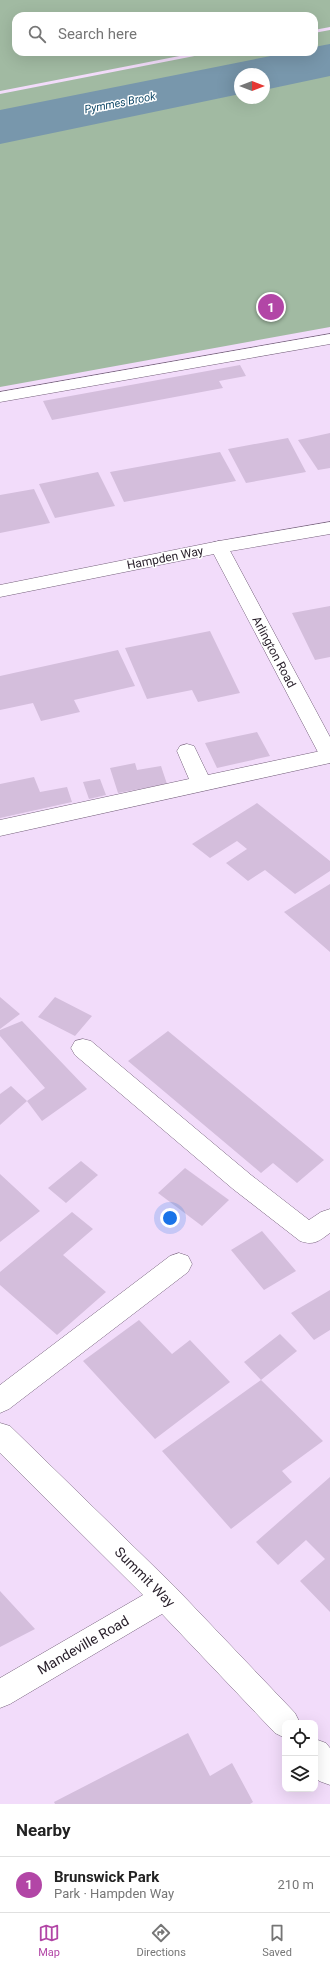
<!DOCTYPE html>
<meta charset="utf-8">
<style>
body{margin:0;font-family:Roboto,sans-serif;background:#f6f6f6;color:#222}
.controls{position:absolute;right:12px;bottom:12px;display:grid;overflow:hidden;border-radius:8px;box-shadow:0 4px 16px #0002}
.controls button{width:36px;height:36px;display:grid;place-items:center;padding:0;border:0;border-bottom:1px solid #e0e0e0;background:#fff;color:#222;font:20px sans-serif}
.compass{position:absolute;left:234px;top:68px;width:36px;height:36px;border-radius:50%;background:#fff;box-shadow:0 4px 16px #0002;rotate:90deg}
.you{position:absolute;left:170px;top:1218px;width:14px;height:14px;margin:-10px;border:3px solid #fff;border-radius:50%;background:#1a73e8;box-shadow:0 0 0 6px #1a73e833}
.badge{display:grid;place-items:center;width:26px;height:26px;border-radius:50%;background:#b246a6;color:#fff;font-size:13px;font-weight:700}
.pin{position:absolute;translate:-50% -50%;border:2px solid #fff;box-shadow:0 1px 4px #0006}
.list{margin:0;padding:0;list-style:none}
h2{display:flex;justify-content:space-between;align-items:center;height:52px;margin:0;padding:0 16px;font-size:17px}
h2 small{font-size:13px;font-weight:400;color:#767676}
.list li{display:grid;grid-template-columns:26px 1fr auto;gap:12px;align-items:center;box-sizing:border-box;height:56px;padding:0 16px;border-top:1px solid #e0e0e0}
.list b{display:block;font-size:15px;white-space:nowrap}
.list p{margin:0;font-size:13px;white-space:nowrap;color:#767676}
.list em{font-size:13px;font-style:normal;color:#767676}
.icon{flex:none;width:22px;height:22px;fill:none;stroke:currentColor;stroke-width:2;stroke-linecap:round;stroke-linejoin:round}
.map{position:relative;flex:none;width:330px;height:1804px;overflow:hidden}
.search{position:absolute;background:#fff;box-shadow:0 4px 16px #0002;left:12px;right:12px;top:12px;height:44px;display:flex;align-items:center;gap:10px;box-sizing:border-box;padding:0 14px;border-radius:12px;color:#767676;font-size:15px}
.sheet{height:108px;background:#fff}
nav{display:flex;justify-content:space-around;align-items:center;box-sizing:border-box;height:56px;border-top:1px solid #e0e0e0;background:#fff;font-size:11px;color:#767676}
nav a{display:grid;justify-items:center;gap:2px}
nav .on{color:#b246a6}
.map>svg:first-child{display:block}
.green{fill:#a1baa2;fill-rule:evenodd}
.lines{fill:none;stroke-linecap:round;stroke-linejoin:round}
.river{fill:#7897ac;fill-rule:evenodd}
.building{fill:#d4bedc}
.service-casing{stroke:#75617b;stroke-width:1}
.minor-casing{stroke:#75617b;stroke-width:1}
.tertiary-casing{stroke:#75617b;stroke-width:1}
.service{fill:#fff;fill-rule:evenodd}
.minor{fill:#fff;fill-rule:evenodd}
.tertiary{fill:#fff;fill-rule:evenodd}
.labels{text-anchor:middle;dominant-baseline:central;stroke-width:3;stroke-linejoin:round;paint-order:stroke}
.far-water-label{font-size:11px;font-style:italic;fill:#134b6a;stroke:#fff}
.street-label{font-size:12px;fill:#281f2a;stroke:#fff}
.near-street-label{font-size:14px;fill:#281f2a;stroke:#fff}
</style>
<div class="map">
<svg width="330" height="1804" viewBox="0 0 330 1804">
<rect width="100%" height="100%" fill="#f2dcfa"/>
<path class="green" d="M0 0H330V27L314 30V16H16V52H200L0 91Z
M330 30V327L0 387V94L215 52H314V33ZM240 74H264V98H240Z"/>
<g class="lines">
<path class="river" d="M330 44V76L264 90V74H240V94L0 144V110L291 52H314V47Z"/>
</g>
<path class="building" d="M240 365 246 376 219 381 223 388 52 420 43 401Z
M330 433V468L318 470 298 440Z
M288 438 306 472 246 483 228 449Z
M220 452 236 481 124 502 110 472Z
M98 472 115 506 55 518 39 484Z
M34 489 50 523 0 533V495Z
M330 606V657L315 660 292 613Z
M210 631 240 693 198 702 192 690 147 699 125 648Z
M118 650 135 686 74 700 80 712 41 721 33 703 0 710V676Z
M257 732 270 756 217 768 205 743Z
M135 763 137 770 161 766 167 784 118 793 110 768Z
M34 777 40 792 67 787 72 802 0 818V784Z
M100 779 106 795 89 799 83 782Z
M257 803 330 861V871L295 894 265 870 248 881 226 863 247 849 237 841 210 858 192 844Z
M330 884V952L284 912Z
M0 997 20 1014 0 1029Z
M55 997 92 1016 75 1036 38 1017Z
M22 1021 87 1089 42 1121 27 1101 45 1088 0 1036V1030Z
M168 1031 324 1160 297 1183 273 1163 261 1173 128 1061Z
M11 1086 27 1101 0 1125V1094Z
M81 1161 98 1175 66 1203 48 1188Z
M185 1168 229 1200 202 1226 158 1193Z
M0 1174 40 1211 0 1242Z
M72 1212 93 1229 63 1255 106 1292 57 1335 0 1285V1272Z
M262 1231 296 1271 264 1290 231 1250Z
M330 1290V1330L314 1340 291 1313Z
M139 1320 172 1354 190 1340 230 1382 155 1439 83 1361Z
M280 1334 297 1351 261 1380 244 1362Z
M261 1380 323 1441 282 1471 292 1482 231 1529 162 1451Z
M330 1477V1612L300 1581 325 1559 306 1540 278 1565 256 1542Z
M0 1591 35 1629 0 1647Z
M188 1733 210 1776 232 1763 253 1802 250 1804H55L54 1802Z"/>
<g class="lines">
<defs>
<path id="service" d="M330 334V344L0 402V392Z
M187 744 194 746 208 775 330 749V763L0 836V820L189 779 177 751 180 746Z
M83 1039 91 1041 251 1175 309 1220 321 1212 330 1209V1233C319 1241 314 1246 300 1241L233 1189 75 1055 71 1048 75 1041Z
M179 1253 188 1256 192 1264 188 1272 9 1409 0 1413V1385L170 1256Z"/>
<path id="minor" d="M219 541 226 543 228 547 330 737V763L323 761 320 756 210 547 212 543Z
M0 1423 10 1426 175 1587 295 1713 300 1723H285V1738L275 1733 162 1614 10 1704 0 1708V1678L143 1595 0 1453Z
M315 1739 326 1743 330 1748V1785L319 1781 315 1776Z"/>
<path id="tertiary" d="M330 522V534L219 553 0 597V585L219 541Z"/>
</defs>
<use href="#service" class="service-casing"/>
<use href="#minor" class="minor-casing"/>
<use href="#tertiary" class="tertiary-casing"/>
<use href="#service" class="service"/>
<use href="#minor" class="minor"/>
<use href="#tertiary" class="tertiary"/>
</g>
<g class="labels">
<g class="far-water-label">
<text transform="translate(120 103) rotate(-11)">Pymmes Brook</text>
</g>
<g class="street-label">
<text transform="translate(165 558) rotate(-11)">Hampden Way</text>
<text transform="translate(274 652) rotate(62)">Arlington Road</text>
</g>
<g class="near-street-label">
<text transform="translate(145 1577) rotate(45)">Summit Way</text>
<text transform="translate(83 1645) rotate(-30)">Mandeville Road</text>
</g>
</g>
</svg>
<div class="controls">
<button><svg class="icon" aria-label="locate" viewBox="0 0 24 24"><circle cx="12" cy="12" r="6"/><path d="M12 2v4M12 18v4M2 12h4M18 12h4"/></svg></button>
<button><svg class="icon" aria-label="layers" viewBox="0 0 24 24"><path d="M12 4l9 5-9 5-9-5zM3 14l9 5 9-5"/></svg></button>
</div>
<svg class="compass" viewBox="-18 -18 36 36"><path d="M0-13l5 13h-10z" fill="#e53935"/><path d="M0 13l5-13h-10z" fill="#767676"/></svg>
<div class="you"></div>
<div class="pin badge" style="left:271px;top:307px">1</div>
<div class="search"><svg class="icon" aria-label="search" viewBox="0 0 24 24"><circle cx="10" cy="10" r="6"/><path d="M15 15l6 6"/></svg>Search here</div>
</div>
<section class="sheet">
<h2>Nearby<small></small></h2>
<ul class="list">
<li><span class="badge">1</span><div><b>Brunswick Park</b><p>Park · Hampden Way</p></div><em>210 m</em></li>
</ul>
</section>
<nav>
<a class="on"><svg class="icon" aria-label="map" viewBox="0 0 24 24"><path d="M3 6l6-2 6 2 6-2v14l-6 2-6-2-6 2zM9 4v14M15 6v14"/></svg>Map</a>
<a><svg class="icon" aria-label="directions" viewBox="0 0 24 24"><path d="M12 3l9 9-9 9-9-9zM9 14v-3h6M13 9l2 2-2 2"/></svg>Directions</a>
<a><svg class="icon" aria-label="saved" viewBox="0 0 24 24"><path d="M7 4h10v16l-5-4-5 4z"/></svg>Saved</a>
</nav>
